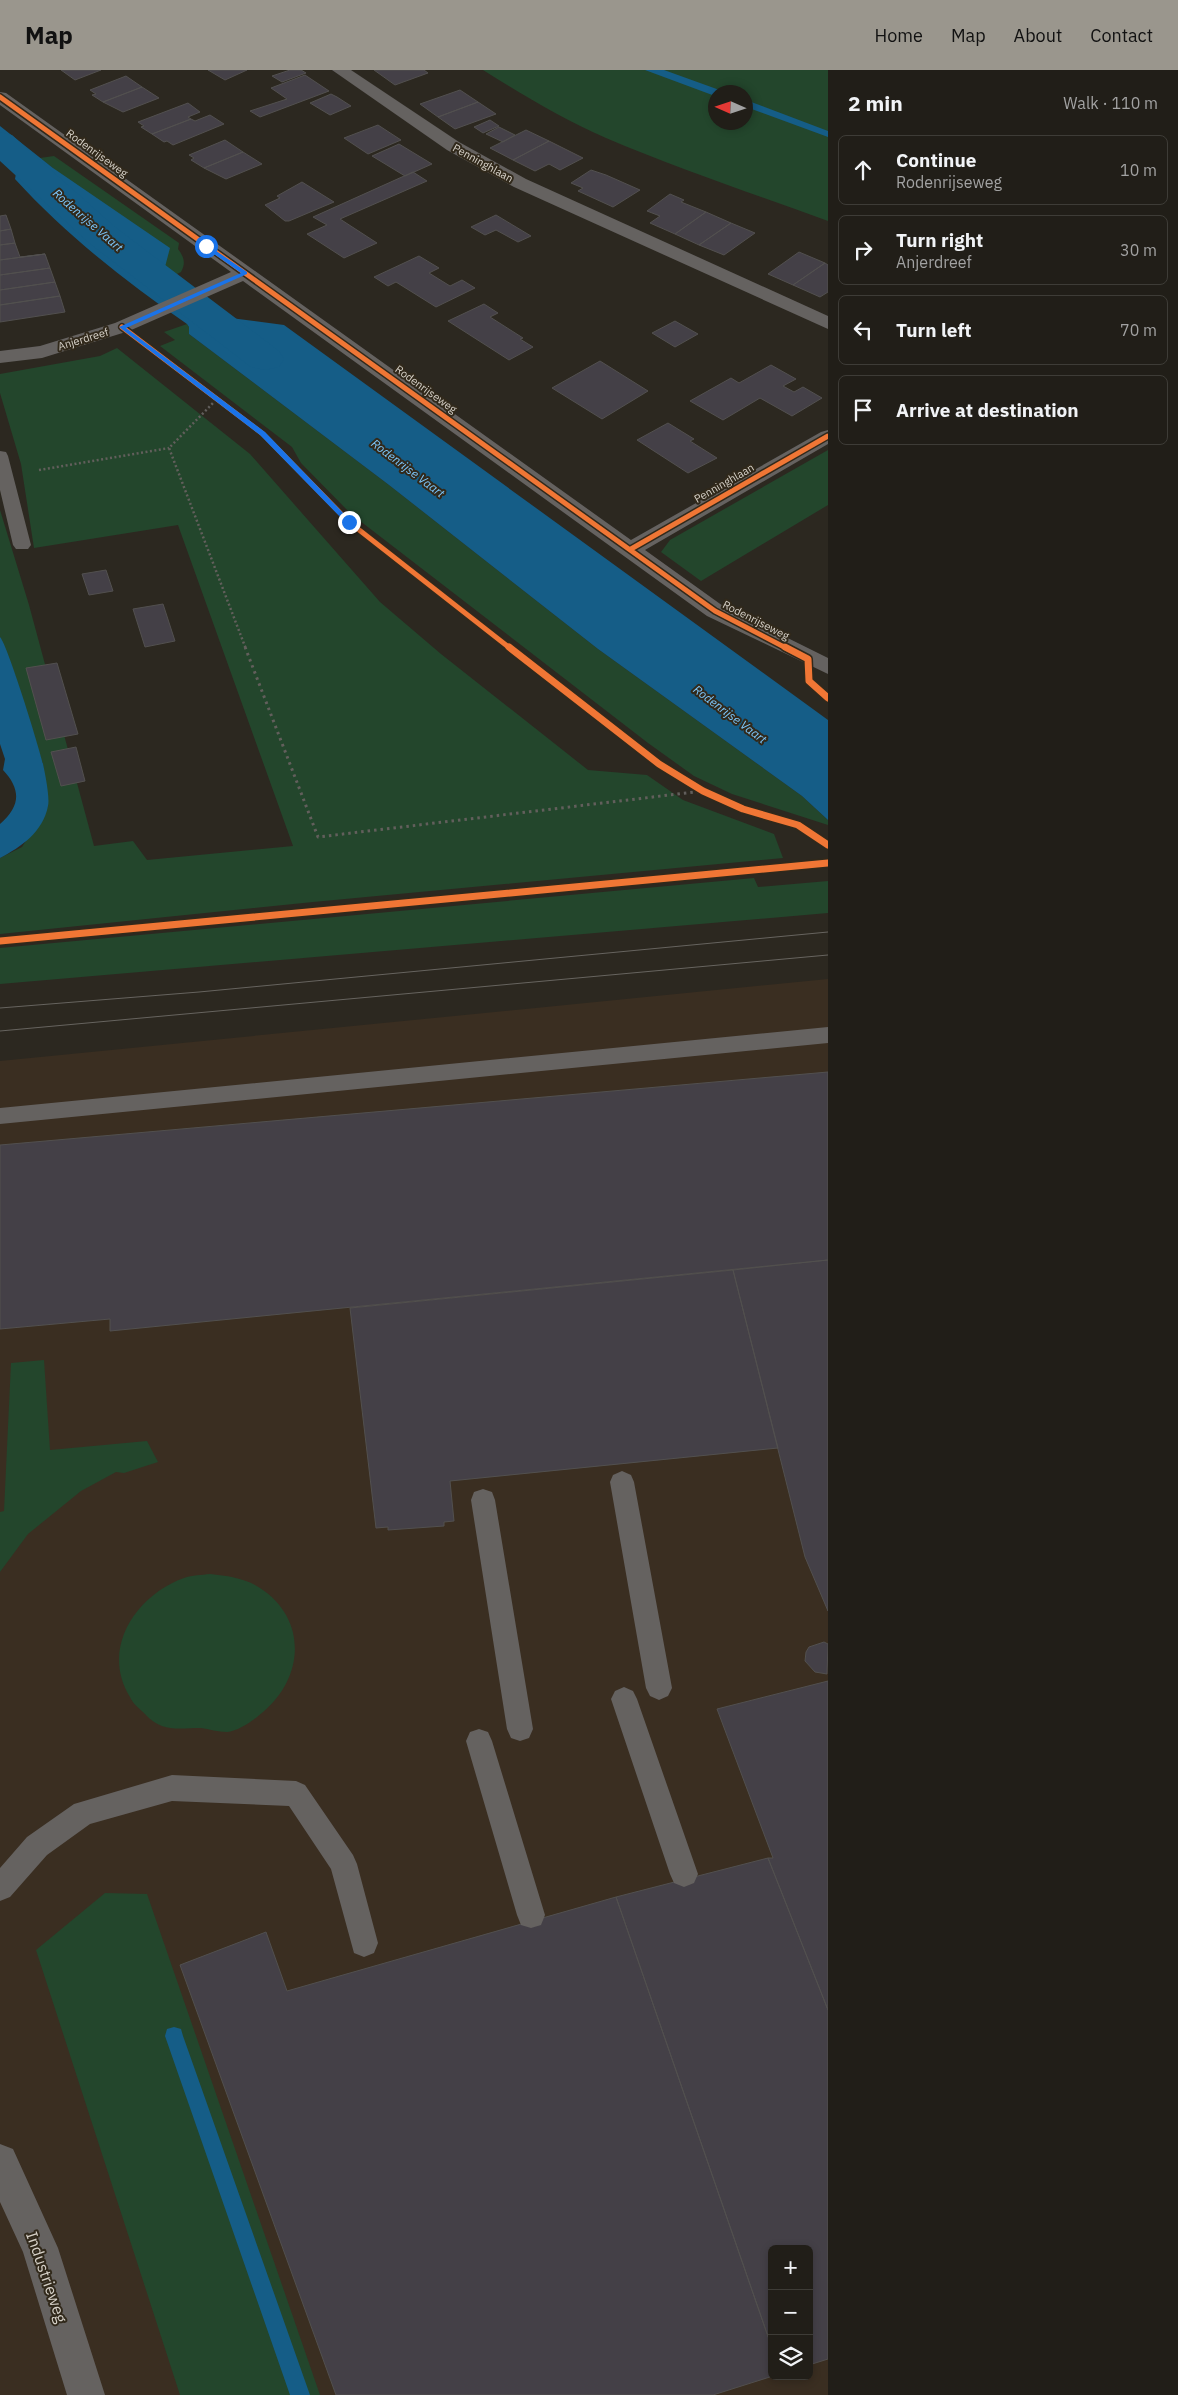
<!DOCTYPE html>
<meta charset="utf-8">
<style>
body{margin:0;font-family:"IBM Plex Sans",sans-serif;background:#2d2b25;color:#f1f3f6}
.controls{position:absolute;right:15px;bottom:15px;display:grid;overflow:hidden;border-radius:8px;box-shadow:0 2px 8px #0003}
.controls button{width:45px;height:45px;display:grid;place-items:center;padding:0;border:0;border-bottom:1px solid #3e3c37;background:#211e18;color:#f1f3f6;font:25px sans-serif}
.compass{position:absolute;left:708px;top:15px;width:45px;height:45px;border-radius:50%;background:#211e18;box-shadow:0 2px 8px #0003;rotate:273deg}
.stop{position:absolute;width:15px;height:15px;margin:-11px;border:4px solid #1a73e8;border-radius:50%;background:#fff}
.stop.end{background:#1a73e8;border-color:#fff;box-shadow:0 1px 5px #0008}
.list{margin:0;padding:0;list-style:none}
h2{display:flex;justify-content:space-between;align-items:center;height:65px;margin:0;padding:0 20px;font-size:21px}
h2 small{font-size:16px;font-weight:400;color:#a2a2a2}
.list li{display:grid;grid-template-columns:32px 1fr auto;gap:15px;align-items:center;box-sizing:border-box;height:70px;margin:0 10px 10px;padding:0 10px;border:1px solid #3e3c37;border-radius:8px}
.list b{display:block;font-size:19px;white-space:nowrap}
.list p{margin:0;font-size:16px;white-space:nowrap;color:#a2a2a2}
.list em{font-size:16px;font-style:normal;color:#a2a2a2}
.icon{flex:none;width:28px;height:28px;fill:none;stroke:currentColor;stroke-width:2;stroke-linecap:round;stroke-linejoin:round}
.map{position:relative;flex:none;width:828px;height:2325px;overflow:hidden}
header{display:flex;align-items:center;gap:30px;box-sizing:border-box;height:70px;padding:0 25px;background:#9a968d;color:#111}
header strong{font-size:24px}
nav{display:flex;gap:28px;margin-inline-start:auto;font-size:18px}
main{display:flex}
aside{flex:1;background:#211e18}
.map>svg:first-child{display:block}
.industrial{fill:#3a2e21;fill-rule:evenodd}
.green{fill:#23462c;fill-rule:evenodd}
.water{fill:#155d87}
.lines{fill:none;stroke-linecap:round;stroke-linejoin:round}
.stream{fill:#155d87;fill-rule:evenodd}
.canal{fill:#155d87;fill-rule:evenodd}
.building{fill:#444047;stroke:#52504f}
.path-far1{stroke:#625f5c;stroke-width:2.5;stroke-dasharray:2 2.5;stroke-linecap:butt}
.path{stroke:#625f5c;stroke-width:3;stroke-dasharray:2.5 4;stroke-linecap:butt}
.service{fill:#656260;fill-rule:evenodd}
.minor{fill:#656260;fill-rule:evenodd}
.tram{stroke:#67645f;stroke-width:1}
.cycleway-far1-casing{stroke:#31291b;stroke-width:8}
.cycleway-casing{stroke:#31291b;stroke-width:10}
.cycleway-far1{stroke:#f07635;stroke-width:5}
.cycleway{stroke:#f07635;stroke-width:7}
.route{fill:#1a73e8}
.labels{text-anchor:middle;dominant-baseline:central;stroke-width:4;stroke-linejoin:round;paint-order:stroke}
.far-street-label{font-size:11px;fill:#d6d1c8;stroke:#31291b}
.far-water-label{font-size:12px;font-style:italic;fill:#7dc8fd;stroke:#31291b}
.near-street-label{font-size:16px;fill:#d6d1c8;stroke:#31291b}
</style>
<header>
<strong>Map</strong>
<nav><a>Home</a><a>Map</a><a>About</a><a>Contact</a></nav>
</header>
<main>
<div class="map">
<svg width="828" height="2325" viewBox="0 0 828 2325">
<rect width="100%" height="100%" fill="#2c2820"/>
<path class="industrial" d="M828 909V2325H0V991ZM772 2179H809V2306H772Z"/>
<path class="green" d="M483 0H828V151C754 124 679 99 606 68 563 49 523 25 483 0ZM716 22H746V52H716Z
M54 86 179 173 178 179C184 187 186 193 181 202L161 212 53 98 40 88Z
M187 254 189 257V264L389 415 598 579 802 726 828 750V755L732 724 694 706 648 673 351 444 301 393 292 377 160 276 175 270 164 262Z
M117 278 250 384 380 532 441 584 588 700 647 705 683 730 774 764 783 788 313 832 0 864V788L22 777 48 736 43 695 15 605 0 567V440L29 535 94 776 133 771 147 790 293 776 178 455 34 478 21 394 0 323V304L100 286Z
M828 380V435L701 511 661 482 670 470Z
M754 808 758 817 828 811V843L0 914V878Z
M44 1290 50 1380 147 1371 158 1392 124 1403 116 1402 81 1421 28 1464 0 1502V1442L4 1441 11 1293Z
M210 1504C228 1506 245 1508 260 1518 308 1549 304 1608 263 1642 254 1650 239 1661 227 1662 218 1662 209 1659 201 1658 179 1658 162 1663 145 1644 140 1639 133 1634 130 1627 100 1579 136 1525 184 1508 192 1505 202 1505 210 1504Z
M105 1823 147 1824 320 2325H180L36 1880Z"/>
<path class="water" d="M645 0H664L725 22H716L715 26Z
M746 30 828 61V67L746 37Z
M0 56 53 98 170 178 161 212 207 245 284 255 828 650V750L802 726 598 579 389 415 189 264V257L187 254C125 211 66 165 15 109L17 98 7 89 0 88Z
M0 567C8 576 39 677 43 694 45 703 50 728 48 736 43 762 21 777 0 788V754C21 736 21 719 3 700L5 689 0 674Z"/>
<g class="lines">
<path class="stream" d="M174 1957 181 1959 183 1966 310 2325H290L165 1966 167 1959Z"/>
<path class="canal" d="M0 62 12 65 115 157 279 281 284 289 279 297 265 300 251 297 89 173 0 91Z"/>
</g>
<path class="building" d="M61 0H101L75 10Z
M208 0H247L225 10Z
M290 0H301L306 3 282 12 272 6Z
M374 0H424L428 3 395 15Z
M305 5 329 21 260 47 250 41 287 29 271 18Z
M126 6 142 17 103 32 92 25 96 24 90 20Z
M142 17 159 28 123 42 103 32Z
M460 20 478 32 438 47 420 34Z
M331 24 337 27 351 36 330 45 310 33Z
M478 32 496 44 455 59 438 47Z
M188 33 200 42 188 47 191 49 152 64 141 57 144 56 138 52Z
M210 45 224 54 173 75 167 71 164 72 152 64 191 49 195 51Z
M490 50 499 56 483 63 474 57Z
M378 55 401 70 368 84 344 68Z
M499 57 515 65 503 72 486 64Z
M526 60 549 71 513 90 490 78Z
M225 70 243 82 204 98 191 90 194 88 189 85Z
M549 71 583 88 560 100 549 94 535 101 513 90Z
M399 74 432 94 405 106 372 86Z
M243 82 262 94 226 109 204 98Z
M591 100 606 105 640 120 613 137 578 121 583 118 571 113Z
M413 102 427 111 340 149 377 173 344 188 307 164 327 155 313 147Z
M302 112 334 132 289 151H285L265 135 280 128 277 126Z
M670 124 684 130 681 132 706 142 675 164 650 153 660 146 647 141Z
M706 142 731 153 699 175 675 164Z
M6 145 11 159 0 161V146Z
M496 145 531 166 518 172 496 160 485 165 471 157Z
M731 153 755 163 724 185 699 175Z
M11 159 15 173 0 175V161Z
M15 173 20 187 45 184 0 190V175Z
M799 182 825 193 793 215 768 204Z
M45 184 50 198 0 205V190Z
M419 186 439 198 429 203 450 216 462 210 475 218 436 237 396 212 388 216 374 207Z
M825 193 828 195V222L820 227 793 215Z
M50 198 55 212 0 220V205Z
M55 212 60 226 0 235V220Z
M60 226 65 242 0 252V235Z
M484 234 498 243 490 247 523 268 520 269 533 277 509 290 448 251Z
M675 251 698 264 675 277 652 263Z
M600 291 648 321 602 349 552 318Z
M771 295 796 309 783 316 794 322 803 317 822 328 792 346 760 328 723 350 690 331 731 308 739 313Z
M668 353 694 369 690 371 717 388 688 403 637 370Z
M106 500 113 521 89 525 82 504Z
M163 534 175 571 145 577 133 539Z
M57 593 78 664 46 670 26 598Z
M76 677 85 711 61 716 51 682Z
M828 1002V1190L110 1261V1249L0 1259V1075Z
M828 1190V1541L805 1487 733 1200Z
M733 1200 778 1378 450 1411 454 1451 444 1452V1456L388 1460V1457L376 1458 350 1238Z
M824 1572 828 1574 827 1604 815 1602 805 1591 806 1582 809 1577Z
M828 1611V1940L768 1788H773L717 1639Z
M768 1788 828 1940V2289L809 2295V2179H772V2278L616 1827Z
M616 1827 772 2278 773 2306 713 2325H336L180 1895 266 1862 287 1921Z"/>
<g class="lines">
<path class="path-far1" d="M216 330 169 378 246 579
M39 400 169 378"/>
<path class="path" d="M245 577 318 767 703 721"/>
<path class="service" d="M0 381 6 382 8 386 31 475 28 479H16L13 475 0 420Z
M828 957V973L0 1054V1038Z
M622 1401 631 1405 634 1412 672 1618 668 1626 659 1630 650 1626 646 1618 610 1412 613 1405Z
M483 1419 492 1422 495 1430 533 1659 529 1668 520 1671 511 1668 507 1659 471 1430 474 1422Z
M624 1617 633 1621 637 1629 698 1804 694 1813 684 1817 674 1813 670 1804 611 1629 615 1621Z
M479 1659 488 1662 492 1671 545 1845 541 1855 531 1858 521 1855 517 1845 466 1671 470 1662Z
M172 1705 296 1711 305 1715 353 1785 357 1794 378 1873 374 1883 364 1887 354 1883 331 1799 289 1736 172 1731 90 1754 47 1785 10 1827 0 1831V1798L27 1767 74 1734Z"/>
<path class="minor" d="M332 0H351L459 72 526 109 828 246V259L514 117 447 80Z
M0 22 6 23 631 470 821 362 828 360V374L645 480 723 536 828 588V604L707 546 243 211 129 261 42 288 0 293V281L40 276 115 253 231 202 0 35Z
M0 2074 13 2079 58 2178 105 2325H67L23 2182 0 2132Z"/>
<path class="tram" d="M0 938 199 922 828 862
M0 961 828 885"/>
<defs>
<path id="cycleway-far1" d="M0 27 715 541 788 579
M122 257 263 364 349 452 511 579
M631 479 828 366"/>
<path id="cycleway" d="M509 577 659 694 703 721 743 739 798 755 828 775
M785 577 808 589 809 611 828 628
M0 871 828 793"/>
</defs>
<use href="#cycleway-far1" class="cycleway-far1-casing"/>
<use href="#cycleway" class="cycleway-casing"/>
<use href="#cycleway-far1" class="cycleway-far1"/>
<use href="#cycleway" class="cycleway"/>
</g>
<path class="route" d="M206 174 247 202V204L126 258 265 362 351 451V453H346L260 365 119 257 241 203 204 177Z"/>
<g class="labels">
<g class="far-street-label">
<text transform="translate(97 83) rotate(36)">Rodenrijseweg</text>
<text transform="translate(483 93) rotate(29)">Penninghlaan</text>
<text transform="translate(83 269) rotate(-17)">Anjerdreef</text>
<text transform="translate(426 319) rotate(36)">Rodenrijseweg</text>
<text transform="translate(724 413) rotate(-30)">Penninghlaan</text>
<text transform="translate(756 550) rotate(27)">Rodenrijseweg</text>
</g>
<g class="far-water-label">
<text transform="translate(88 150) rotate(41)">Rodenrijse Vaart</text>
<text transform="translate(408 398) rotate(37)">Rodenrijse Vaart</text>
<text transform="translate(730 644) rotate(37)">Rodenrijse Vaart</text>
</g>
<g class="near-street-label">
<text transform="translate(47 2207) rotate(71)">Industrieweg</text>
</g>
</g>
</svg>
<div class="controls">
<button>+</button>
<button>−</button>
<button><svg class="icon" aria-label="layers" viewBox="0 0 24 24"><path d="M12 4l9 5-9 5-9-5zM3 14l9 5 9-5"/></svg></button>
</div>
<svg class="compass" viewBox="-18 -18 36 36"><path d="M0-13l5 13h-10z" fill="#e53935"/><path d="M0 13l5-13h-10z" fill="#a2a2a2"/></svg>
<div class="stop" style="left:206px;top:176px"></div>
<div class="stop end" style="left:349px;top:452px"></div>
</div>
<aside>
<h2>2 min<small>Walk · 110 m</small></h2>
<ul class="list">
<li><svg class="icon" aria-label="ahead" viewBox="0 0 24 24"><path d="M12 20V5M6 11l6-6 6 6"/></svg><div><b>Continue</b><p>Rodenrijseweg</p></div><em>10 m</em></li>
<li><svg class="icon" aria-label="right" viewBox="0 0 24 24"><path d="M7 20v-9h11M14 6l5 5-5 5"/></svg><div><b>Turn right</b><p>Anjerdreef</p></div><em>30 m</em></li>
<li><svg class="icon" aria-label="left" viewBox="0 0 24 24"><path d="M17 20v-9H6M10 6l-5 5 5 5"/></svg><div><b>Turn left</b></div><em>70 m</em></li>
<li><svg class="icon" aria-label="arrive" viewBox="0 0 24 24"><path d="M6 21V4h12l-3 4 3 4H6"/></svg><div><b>Arrive at destination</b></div></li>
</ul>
</aside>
</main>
